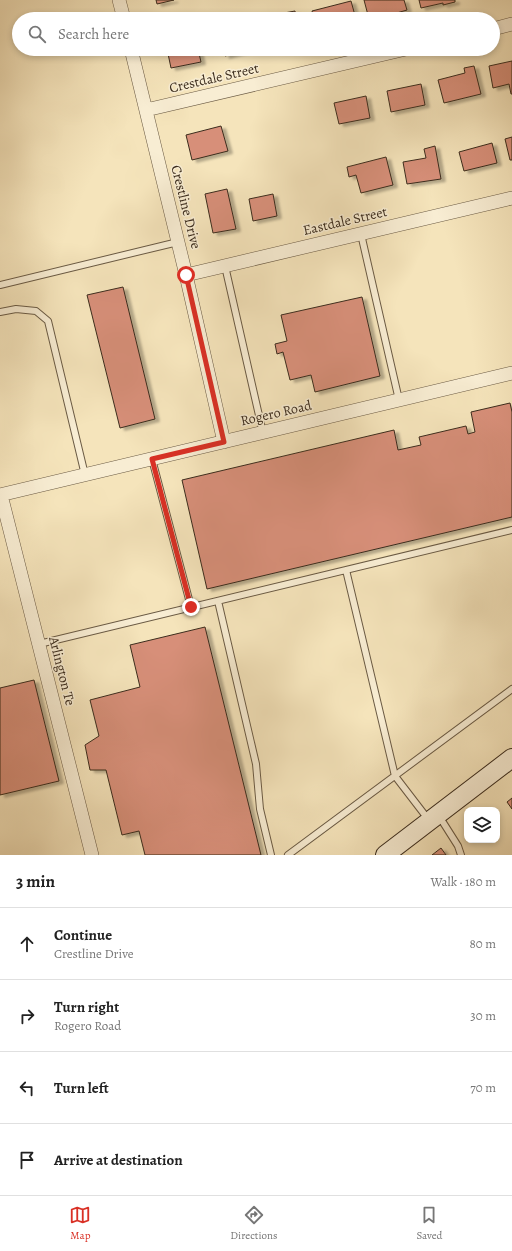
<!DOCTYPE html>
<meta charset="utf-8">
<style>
body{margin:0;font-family:Alegreya,serif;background:#f6f6f6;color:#222}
.controls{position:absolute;right:12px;bottom:12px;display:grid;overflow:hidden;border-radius:8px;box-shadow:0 2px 6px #0003}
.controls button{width:36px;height:36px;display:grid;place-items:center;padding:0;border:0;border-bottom:1px solid #e0e0e0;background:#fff;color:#222;font:20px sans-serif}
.stop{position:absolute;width:12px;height:12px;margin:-9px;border:3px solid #d93025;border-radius:50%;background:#fff}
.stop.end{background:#d93025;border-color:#fff;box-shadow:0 1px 4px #0008}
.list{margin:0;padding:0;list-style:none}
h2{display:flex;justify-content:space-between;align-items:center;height:52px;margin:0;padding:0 16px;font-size:17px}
h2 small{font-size:13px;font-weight:400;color:#767676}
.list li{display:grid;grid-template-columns:26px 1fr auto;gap:12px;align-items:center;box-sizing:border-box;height:72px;padding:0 16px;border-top:1px solid #e0e0e0}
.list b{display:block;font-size:15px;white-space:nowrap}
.list p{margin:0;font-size:13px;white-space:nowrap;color:#767676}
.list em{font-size:13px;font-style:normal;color:#767676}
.icon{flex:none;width:22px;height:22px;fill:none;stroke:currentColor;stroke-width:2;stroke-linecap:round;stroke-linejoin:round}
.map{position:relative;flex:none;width:512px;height:855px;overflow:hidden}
.search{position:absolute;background:#fff;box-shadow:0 2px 6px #0003;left:12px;right:12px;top:12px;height:44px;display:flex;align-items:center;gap:10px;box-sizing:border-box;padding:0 14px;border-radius:22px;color:#767676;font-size:15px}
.sheet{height:340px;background:#fff}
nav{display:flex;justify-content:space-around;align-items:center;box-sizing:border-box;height:56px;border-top:1px solid #e0e0e0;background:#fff;font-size:11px;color:#767676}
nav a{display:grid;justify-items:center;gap:2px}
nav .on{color:#d93025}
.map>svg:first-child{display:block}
.building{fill:#d78f79;stroke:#3b2c1d;filter:url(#shadow)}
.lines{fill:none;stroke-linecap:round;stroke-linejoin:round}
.service-casing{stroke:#6a5a44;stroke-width:8}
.minor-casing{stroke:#6a5a44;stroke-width:14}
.secondary-casing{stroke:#3b2c1d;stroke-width:20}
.service{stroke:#f8edd3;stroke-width:6}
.minor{stroke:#f8edd3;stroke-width:13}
.secondary{stroke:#f8edd3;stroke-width:18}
.route{stroke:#d93025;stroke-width:5}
.labels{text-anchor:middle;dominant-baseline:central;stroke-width:3;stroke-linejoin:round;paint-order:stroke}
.street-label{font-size:14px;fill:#3b2c1d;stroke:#f8edd3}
</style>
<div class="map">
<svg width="512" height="855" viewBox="0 0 512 855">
<defs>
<filter id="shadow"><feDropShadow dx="4.5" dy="2.5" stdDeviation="1" flood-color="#0004"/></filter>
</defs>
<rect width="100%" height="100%" fill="#f5e4bb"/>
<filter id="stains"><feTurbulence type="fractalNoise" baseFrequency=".005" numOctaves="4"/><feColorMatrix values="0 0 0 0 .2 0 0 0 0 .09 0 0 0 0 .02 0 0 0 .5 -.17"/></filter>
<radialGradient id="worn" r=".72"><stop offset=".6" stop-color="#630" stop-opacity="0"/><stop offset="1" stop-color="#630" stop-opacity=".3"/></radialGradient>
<path class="building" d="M156 0H174L157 4Z
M364 0H404L407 10 376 19H369Z
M419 0H455V2L443 5V3L421 8Z
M351 1 356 19H314L312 11Z
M295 11 296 19H263L262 17Z
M167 49H198L201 62 171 68Z
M224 49H252L225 56Z
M512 61V94H511L509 84 493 88 489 66Z
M474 66 481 94 444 103 438 80 465 73 464 68Z
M421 84 425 105 391 112 387 91Z
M366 96 370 118 339 124 334 103Z
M221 126 228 151 192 160 186 135Z
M512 137V160H510L505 139Z
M492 143 497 163 464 171 459 152Z
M435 146 441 179 407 184 403 162 426 158 424 149Z
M386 157 393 185 361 193 356 175 349 177 347 167Z
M227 189 236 229 213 233 205 194Z
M273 194 277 216 253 221 249 199Z
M123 287 155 419 120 428 87 295Z
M362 297 380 376 315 392 311 375 290 380 283 352 277 354 275 344 287 341 281 315Z
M510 403 512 412V517L207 589 182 480 394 430 398 450 421 445 419 437 466 426 468 434 475 432 471 412Z
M205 627 261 855H145L139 831 122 835 106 770H90L85 745 99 736 90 700 140 687 130 645Z
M34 680 59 781 0 795V688Z
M512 798V809L507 802Z
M441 848 446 855H432Z"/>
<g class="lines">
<defs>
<path id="service" d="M361 234 399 400
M225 266 263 433
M0 285 178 242
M0 312 16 309 36 311 48 321 85 475
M152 459 191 607
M346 570 395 776 428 819
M218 601 256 764 260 809 271 855
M39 644 512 530
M439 816 458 846 461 855
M288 855 512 689"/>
<path id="minor" d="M119 0 124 19
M493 29 512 24
M131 49 186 275 224 442
M146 110 406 49
M186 275 512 198
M0 495 512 373
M1 495 92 855"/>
<path id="secondary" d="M385 855 512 758"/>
</defs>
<use href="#service" class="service-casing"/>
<use href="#minor" class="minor-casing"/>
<use href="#secondary" class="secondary-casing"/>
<use href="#service" class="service"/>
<use href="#minor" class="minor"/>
<use href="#secondary" class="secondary"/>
</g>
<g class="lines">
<path class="route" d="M186 275 224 442 152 459 191 607"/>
</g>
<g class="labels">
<g class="street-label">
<text transform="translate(214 78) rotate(-13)">Crestdale Street</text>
<text transform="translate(186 207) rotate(76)">Crestline Drive</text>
<text transform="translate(345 221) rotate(-13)">Eastdale Street</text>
<text transform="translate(276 413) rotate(-13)">Rogero Road</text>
<text transform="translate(62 671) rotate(76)">Arlington Te</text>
</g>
</g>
<rect width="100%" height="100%" filter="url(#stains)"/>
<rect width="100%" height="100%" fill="url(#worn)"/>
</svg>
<div class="controls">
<button><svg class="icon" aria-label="layers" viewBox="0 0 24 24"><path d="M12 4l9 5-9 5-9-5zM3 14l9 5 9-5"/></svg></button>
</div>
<div class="stop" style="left:186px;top:275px"></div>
<div class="stop end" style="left:191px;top:607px"></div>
<div class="search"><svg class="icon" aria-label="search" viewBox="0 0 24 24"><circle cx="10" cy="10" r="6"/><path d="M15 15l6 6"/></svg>Search here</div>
</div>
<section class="sheet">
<h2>3 min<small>Walk · 180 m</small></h2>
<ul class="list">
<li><svg class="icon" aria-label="ahead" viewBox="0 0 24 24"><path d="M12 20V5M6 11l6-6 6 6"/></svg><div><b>Continue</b><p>Crestline Drive</p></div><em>80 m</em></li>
<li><svg class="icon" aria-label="right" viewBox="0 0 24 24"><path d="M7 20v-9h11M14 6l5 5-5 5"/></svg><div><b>Turn right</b><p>Rogero Road</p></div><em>30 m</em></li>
<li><svg class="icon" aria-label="left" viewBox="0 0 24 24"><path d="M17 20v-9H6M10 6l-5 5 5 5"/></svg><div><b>Turn left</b></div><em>70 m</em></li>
<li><svg class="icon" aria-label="arrive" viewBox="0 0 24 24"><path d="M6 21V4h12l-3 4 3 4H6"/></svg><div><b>Arrive at destination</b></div></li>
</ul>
</section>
<nav>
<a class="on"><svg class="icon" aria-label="map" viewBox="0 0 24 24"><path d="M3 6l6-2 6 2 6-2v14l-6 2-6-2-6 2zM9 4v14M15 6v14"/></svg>Map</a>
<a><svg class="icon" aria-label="directions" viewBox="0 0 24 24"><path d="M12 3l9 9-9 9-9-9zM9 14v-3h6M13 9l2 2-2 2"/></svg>Directions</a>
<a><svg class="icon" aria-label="saved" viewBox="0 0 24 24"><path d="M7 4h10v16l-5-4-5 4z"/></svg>Saved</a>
</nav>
